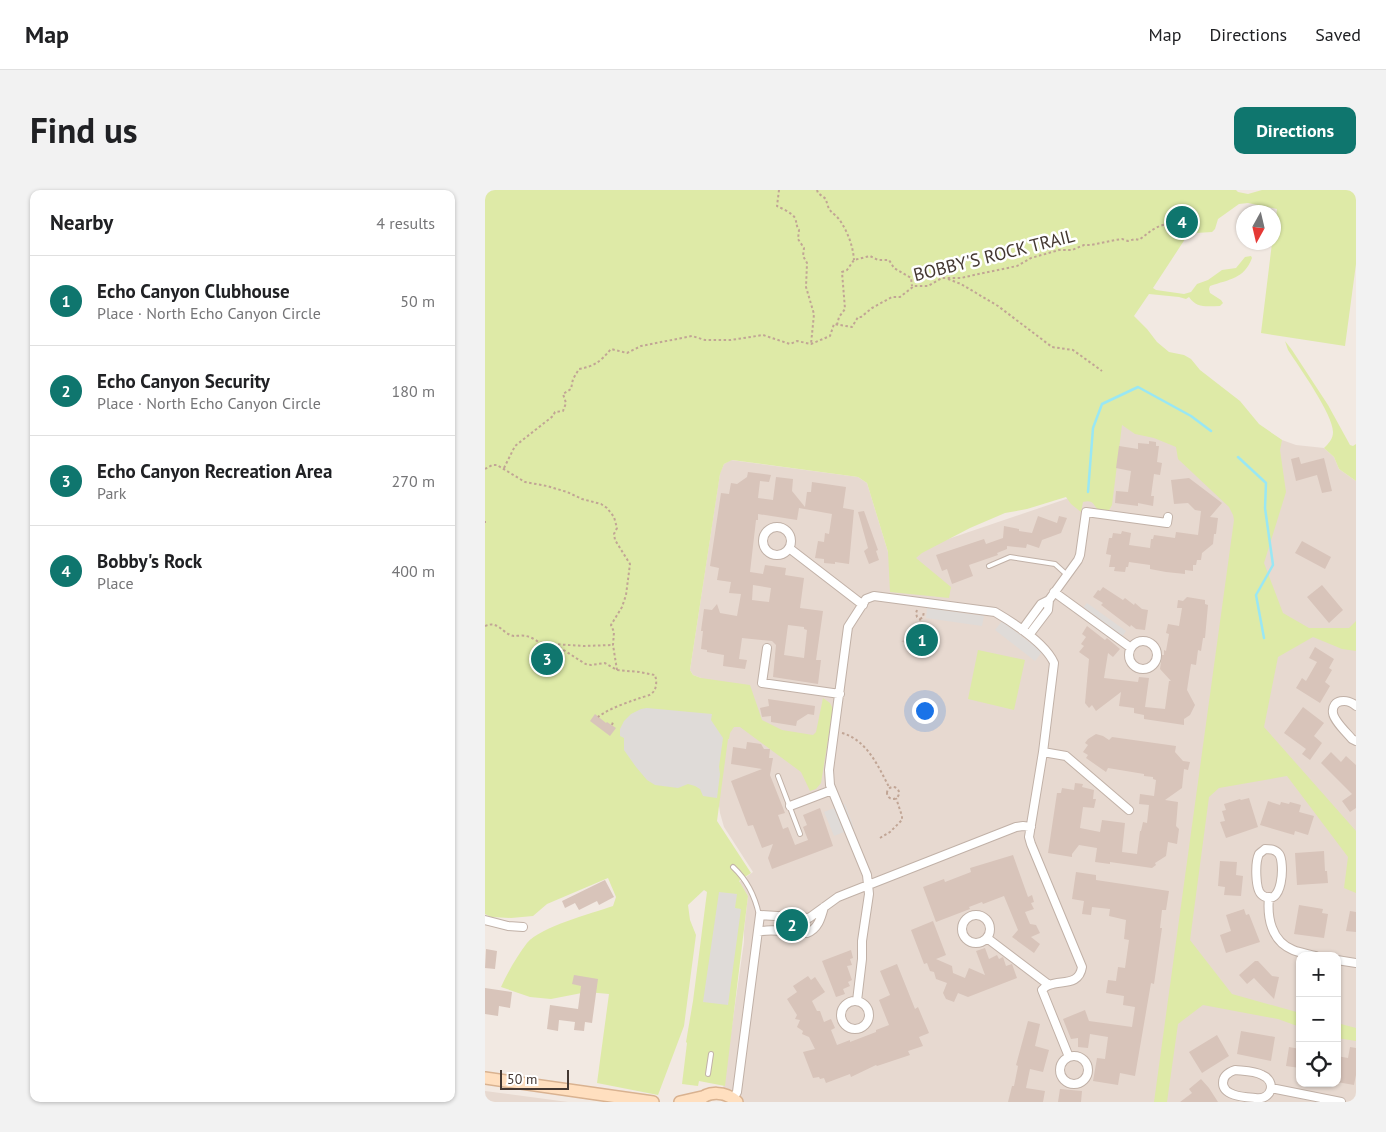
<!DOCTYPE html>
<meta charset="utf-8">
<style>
body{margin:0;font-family:"PT Sans",sans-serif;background:#f2f2f2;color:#202124}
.controls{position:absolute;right:15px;bottom:15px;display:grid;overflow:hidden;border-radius:10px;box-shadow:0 1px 4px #0004}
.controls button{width:45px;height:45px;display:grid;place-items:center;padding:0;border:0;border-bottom:1px solid #e0e0e0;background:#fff;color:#202124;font:25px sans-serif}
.compass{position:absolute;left:751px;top:15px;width:45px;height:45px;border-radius:50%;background:#fff;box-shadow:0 1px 4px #0004;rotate:188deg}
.scale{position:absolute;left:15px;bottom:12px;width:69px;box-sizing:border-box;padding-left:5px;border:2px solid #443832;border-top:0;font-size:14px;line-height:18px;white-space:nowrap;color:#443832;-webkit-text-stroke:4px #fff;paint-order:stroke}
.you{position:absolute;left:439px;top:520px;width:18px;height:18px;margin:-12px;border:4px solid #fff;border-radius:50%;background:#1a73e8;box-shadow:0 0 0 8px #1a73e833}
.badge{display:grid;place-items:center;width:32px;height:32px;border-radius:50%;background:#0f766e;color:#fff;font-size:16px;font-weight:700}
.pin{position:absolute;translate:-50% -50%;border:2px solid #fff;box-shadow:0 1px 5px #0006}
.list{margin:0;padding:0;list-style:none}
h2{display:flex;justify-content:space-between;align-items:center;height:65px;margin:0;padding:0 20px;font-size:21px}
h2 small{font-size:16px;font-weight:400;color:#757577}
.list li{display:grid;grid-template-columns:32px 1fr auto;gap:15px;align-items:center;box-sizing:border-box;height:90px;padding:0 20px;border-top:1px solid #e0e0e0}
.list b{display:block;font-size:19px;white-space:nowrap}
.list p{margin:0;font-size:16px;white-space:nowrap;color:#757577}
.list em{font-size:16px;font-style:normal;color:#757577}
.icon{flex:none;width:28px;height:28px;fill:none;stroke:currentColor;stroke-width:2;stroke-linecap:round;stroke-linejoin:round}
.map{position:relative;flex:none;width:871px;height:912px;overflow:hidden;border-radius:10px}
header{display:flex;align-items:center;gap:30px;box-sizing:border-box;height:70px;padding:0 25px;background:#fff;border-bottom:1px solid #e0e0e0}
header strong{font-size:24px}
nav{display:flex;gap:28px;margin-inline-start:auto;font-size:18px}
.intro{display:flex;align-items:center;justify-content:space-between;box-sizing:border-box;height:120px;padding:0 30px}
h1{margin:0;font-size:35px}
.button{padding:12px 22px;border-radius:10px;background:#0f766e;color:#fff;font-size:18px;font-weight:700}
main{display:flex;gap:30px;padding:0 30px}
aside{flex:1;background:#fff;border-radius:10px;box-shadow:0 1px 4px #0004}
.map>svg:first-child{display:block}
.residential{fill:#e7d9d0;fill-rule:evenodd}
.green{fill:#deeaa7}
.parking{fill:#dfdbd8}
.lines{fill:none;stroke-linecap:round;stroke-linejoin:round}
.stream{stroke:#99e7f4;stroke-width:2.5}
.building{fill:#d8c4ba;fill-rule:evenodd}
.lane-casing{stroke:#c1b1a7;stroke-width:6}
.street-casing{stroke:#c1b1a7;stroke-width:10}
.secondary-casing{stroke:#d9b290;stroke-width:14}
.path{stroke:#c1a595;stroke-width:2;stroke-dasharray:2.5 2.5;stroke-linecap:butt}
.lane{stroke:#fff;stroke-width:4}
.street{stroke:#fff;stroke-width:8}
.secondary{stroke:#ffdfbf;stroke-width:11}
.labels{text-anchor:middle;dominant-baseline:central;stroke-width:5;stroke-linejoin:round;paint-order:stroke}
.street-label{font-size:18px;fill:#443832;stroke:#fff}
</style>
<header>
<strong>Map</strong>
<nav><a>Map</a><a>Directions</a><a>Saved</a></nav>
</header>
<div class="intro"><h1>Find us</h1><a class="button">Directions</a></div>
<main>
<aside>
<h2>Nearby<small>4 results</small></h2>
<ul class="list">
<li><span class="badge">1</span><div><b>Echo Canyon Clubhouse</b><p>Place · North Echo Canyon Circle</p></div><em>50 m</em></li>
<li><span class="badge">2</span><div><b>Echo Canyon Security</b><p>Place · North Echo Canyon Circle</p></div><em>180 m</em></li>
<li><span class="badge">3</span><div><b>Echo Canyon Recreation Area</b><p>Park</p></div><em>270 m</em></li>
<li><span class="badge">4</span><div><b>Bobby's Rock</b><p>Place</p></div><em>400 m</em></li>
</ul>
</aside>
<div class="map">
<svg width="871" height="912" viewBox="0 0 871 912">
<rect width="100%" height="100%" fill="#f2e9e2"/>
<path class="residential" d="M597 222 765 229 797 250 811 255 839 258 849 267 854 279 871 291V912H259L252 906 238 899 259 752V741L263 706 254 692 268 682 239 637 235 623 216 488 208 485 205 480 235 283 239 274 246 270 373 287 382 293 403 362H425L584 308ZM815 766H852V893H815Z
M0 901 83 912H0Z"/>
<path class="green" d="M0 0H751L753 2 763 4 777 0H871V74L860 156 776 143 787 53 788 52 792 19 763 13 754 14 733 29 730 39 727 42 711 43 702 46 668 98 671 100 699 104 706 102 712 94 723 90 737 80 751 78 760 67 766 66 767 68C759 89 745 89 725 96L724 99 725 103 736 110 738 113 735 116C723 116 712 119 704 107L701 109 694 107 664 104 649 126 662 139 672 152 684 162 699 165 706 169 715 180 755 211 774 234 797 250 795 260 801 302 779 373 798 423 824 438H864L871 431V461L857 459 828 447 793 467 779 537 871 641V703L859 698 863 667 802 586 734 598 724 607 705 750 747 804 815 823V837L793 829 718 815 693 834 682 912H669L749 330 748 325 744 317 693 269 691 257 669 248 650 244 637 235 627 315 623 322C620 321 617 322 615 321 608 317 610 309 598 312L596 322 586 314 581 307 542 319 520 323 485 338 437 363 431 368 466 397 464 408 405 402 403 362 382 293 373 287 247 270 239 274 235 284 205 480 208 485 216 488 265 495 277 530 297 540 328 545 331 542 338 508 345 513 348 519 336 593 331 599 325 601 316 582 255 537H249L245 543 244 549H243L232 631 266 683 254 691 263 706 240 896 214 891 213 896 197 894 202 853 201 852 208 811 222 702 219 700 203 715 205 730 211 745 199 836 173 905 112 893 124 804 102 802 66 809 45 807 16 797C23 782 32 766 42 753 57 736 105 724 128 716L131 707 123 688 62 714 48 726 26 728 6 727 0 724Z
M800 151 807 160 843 215 865 255 868 256 871 254V291L854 279 849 267 839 258C844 253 848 249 848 242 848 224 814 177 803 160Z
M493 460 540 470 529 520 483 509Z
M852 833 871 838V851L852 848Z"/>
<path class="parking" d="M602 413 641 441 637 447 597 419Z
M442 418 499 426 497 436 441 428Z
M517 431 557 462 550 471 510 440Z
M162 518 227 524 226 530 238 548 234 577 235 584 232 608 218 606 215 599 210 596 203 594 193 598 170 595 162 590 151 577 139 560V548L135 546V539L139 531 146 524 156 519Z
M360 614 369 638 349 646 339 622Z
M234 702 252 704 250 718 256 719 243 815 218 812Z"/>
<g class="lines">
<path class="stream" d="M753 267 781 293 780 318 788 375 771 405 779 448
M603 302 608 238 617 214 653 197 706 226 726 241"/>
</g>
<path class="building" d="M664 251 671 252V256H674L672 272 677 273 675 285 669 284 666 306H669L668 316 653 313V316L630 313 631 301 643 302 646 281 631 278 634 256 653 259V253L664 254Z
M814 267 816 274 839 268 847 301 837 303 832 285 811 291 806 269Z
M263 282 286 285 284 292 275 291 273 308 288 310 291 287 308 289 307 301 320 317 322 302H326L327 292 361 297 358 318 369 320 364 374 350 372V374L339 373V369L330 368 333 351 339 352 340 343 344 344 347 324 314 318 312 330 273 324V330H271L265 382 278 384 280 375 301 378 300 385 319 388 315 418 338 421 331 470H336L333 494 288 487 291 455 287 451 257 448 254 469 262 470 260 479 238 476 239 465 222 462V460L216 459 218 441H216L219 419 227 420 232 414 235 423 252 426 256 404 244 403 246 392 232 390 234 378 225 376 236 303 244 304 246 293 252 294 262 287ZM268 395 286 398 284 412 267 410ZM303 435 319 437V439L322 440 319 468 299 465Z
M704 288 737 313 725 327 733 328 731 344H729L728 354 717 363 716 370H712L711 375H708V381L700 380V384L681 382 665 379V375L644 372 643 377H641L640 382 629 381 630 377H624L626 365 621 364 624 348H627L628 343 636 344 637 341 646 343 644 355 665 358 666 349H668L669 345 690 348 691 342 713 345 716 321 710 320 703 313 689 314 686 290Z
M379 321 393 360 391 361 394 370 384 374 379 361 383 358 373 322Z
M553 326 572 333 574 326 582 328 576 343 557 350 554 358 542 354 541 358 522 356V359L512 363 513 365 484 375 488 386 467 394 462 379 457 381 451 365 499 349 501 354 518 348 519 336 534 339V341L547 343Z
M817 351 846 367 840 379 810 363Z
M837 395 858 420 844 433 822 407Z
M618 397 638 410 640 408 649 415 650 413 657 419 663 420 660 440 651 439 646 435 645 437 616 415 618 413 608 407 613 400 615 401Z
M702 407 720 410V414L723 415 720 448H718L716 461 713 460 711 475 706 474 702 500 710 515 705 525 699 529V535L659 529V525L649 523V518L634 516 636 502 611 521 607 515 604 518 600 513 604 469 594 462 599 456 596 454 601 447 597 444 602 436 620 450 622 448 635 459 628 467 623 463 619 488 653 492 654 487 664 488 660 517 680 519 684 491H686L675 479 677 465H679V460L681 461 684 444 681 443 683 434 694 436 697 418H692L693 410 698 411Z
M446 439 451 442 452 455 448 459 437 453 433 460 416 451 425 449 428 444 438 449Z
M830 457 849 469 844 478 847 480 840 492 845 496 835 513 811 498 817 488 821 491 832 472 824 468Z
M283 509 330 516 329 525 323 524 312 531 311 536 286 532V526L277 527 275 518 284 516Z
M818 517 839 533 829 546 837 553 825 570 817 564 821 559 799 543Z
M110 524 121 533 122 532 131 538 125 546 105 531Z
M611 544 618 546 624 550 627 547 691 556 690 562 698 571 705 572 703 580 699 579 697 598 680 610 693 612 691 636 694 639 692 654 683 652 681 666 670 673 671 675 667 678 625 672V674L610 672 612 658 594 655 587 664V667L563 663 572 603H576L577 598 589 600 590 593 598 594 597 597 609 600 608 609H611L609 618 598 617 595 638 615 642 617 630 640 633 637 662 652 664 655 641H656L658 632 662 633 664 615 654 614 655 604 669 606 671 590 668 589V587L659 586V584L623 578 621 582 601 568 603 565 598 562 603 555 600 553 603 549Z
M262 552 276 554 279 559H285L284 568H288L285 585 300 623 293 625 298 639 303 637 310 655 323 650 318 637 322 635 318 625 335 618 348 656 287 679 283 668 288 654 277 658 268 635 263 636 246 591 277 579 246 574 248 557 261 559Z
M846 562 856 572 861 566 871 575V618L865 622 857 611 867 604 836 573Z
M764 608 773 637 741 648 735 632 740 631 737 621 741 620 739 614 755 609 756 610Z
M783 611 795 615 796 612 804 614 805 612 816 615 814 622 829 626 823 645 810 641 809 645 775 635Z
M839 661 840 681H842L843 693 812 695 810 663Z
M528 665 543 707 547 705 549 712 546 713 549 719 540 722 545 734 551 735 555 743 546 747 555 754 549 763 527 747 533 740 519 706 498 714 497 712 484 717 485 719 451 732 438 697 459 689 460 692 486 682 485 678Z
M735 671 752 672 751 685 758 686 756 706 739 705 740 697 733 696Z
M591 682 611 685V690L684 701 681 720H677L675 738H677L669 794 666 793 650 886 635 883 633 895 608 891 612 868 620 869 623 847 605 844 603 858 593 857V848L586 849 578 829 600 820 604 831 647 837 650 817 638 815 639 806 621 803 623 790 631 791 633 777 640 778 644 750 639 749 641 730 624 726 625 719 607 717 606 725 597 724 599 711 587 709Z
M120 690 129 707 114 715 112 711 94 720 90 713 80 718 77 711Z
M814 715 838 719 837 723 843 724 839 748 809 744Z
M759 719 761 725 764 724 775 752 741 763 735 745 746 741 741 725Z
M865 721 871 722V742L861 741Z
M448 731 461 765 451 769 467 776 468 783 480 788 484 778 500 785 491 761 500 758 504 769 512 765 514 769 518 767 521 776 527 774 532 788 483 807 473 803 469 812 461 809 458 803 462 793 451 789 449 782 445 781 442 773 439 774 426 740Z
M1 759 12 761 10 779 0 778Z
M366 760 368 768 365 769 367 775 362 776 367 790 363 792 365 796 358 799 360 804 351 807 337 771Z
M770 771H773L787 786 794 787 789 809 769 788 762 794 754 785Z
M412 774 430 819 433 817 444 843 434 847 438 856 423 861 425 865 392 876 391 875 366 887 365 884 341 893 339 888 335 889 334 887 328 888 318 862 330 859 324 847 317 844 318 841 312 837 315 830 310 829 312 825 302 809 312 802 308 796 323 786 326 790 330 787 340 802 327 811 332 821H335L339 832 346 829 350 838 346 840 352 855 365 850V852L391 842V840L404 835 394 810 405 805 395 781Z
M89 785 113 789 107 833 100 832 99 841 89 840 90 832 74 830 73 841 62 839 65 815 93 819 96 796 87 794Z
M0 798 27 802 25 818 14 816 13 826 0 824Z
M543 831 555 834 550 856 564 860 558 882 545 879 541 898 560 901 558 912H523L527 896H529L533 876 531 875Z
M756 841 790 847 786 871 752 864Z
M732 845 744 866 717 883 704 862Z
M804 857 815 859V878L801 876Z
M865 857 871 858V885L869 895 852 892V866L863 868Z
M716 889 724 898 733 912H695L707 903 704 899Z
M575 899 597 901 596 912H573Z"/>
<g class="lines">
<defs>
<path id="lane" d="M504 376 525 367 570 374 581 384
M293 586 315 644
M248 677C262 690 270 706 274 725
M223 884 226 864"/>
<path id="street" d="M278 351a14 14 0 1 1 28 0a14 14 0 1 1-28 0Z
M304 358 378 415
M569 402 646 458
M537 440 556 414 564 410 593 370 595 365 601 322 682 333 683 327
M544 445 563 420 564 410
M644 465a14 14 0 1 1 28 0a14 14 0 1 1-28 0Z
M282 458 277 493 355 504
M871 516C863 508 846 509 848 523 849 531 862 543 867 549L871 551
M558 562 581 566 644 620
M305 616 347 600
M780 659C785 659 790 659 794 664 800 672 798 720 777 705 770 700 770 672 774 664 775 663 779 660 780 659Z
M784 707C782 727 786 751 808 760 815 763 824 764 831 766
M477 739a14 14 0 1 1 28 0a14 14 0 1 1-28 0Z
M0 730 23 736 38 737
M273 742C289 737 306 744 322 743 333 739 336 728 339 717
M502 748 564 795
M852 770 871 773
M356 825a14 14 0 1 1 28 0a14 14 0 1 1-28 0Z
M372 811 377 769V751L384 704 382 685 345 595 344 580 363 437 381 409 389 406 510 422C527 432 561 454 569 473L558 562 544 647 546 654 597 777C594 796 577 790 564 795 561 796 559 798 557 800L584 867
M575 880a14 14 0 1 1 28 0a14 14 0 1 1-28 0Z
M750 880C759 881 770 881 777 885 792 891 787 911 770 908 759 907 738 906 738 893 738 885 744 882 750 880Z
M786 898 856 912
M248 909 252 902 275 725 324 728 353 707 363 703 531 637 538 636 546 637"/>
<path id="secondary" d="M0 888 168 912
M195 912 217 907
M213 912C222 900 241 901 252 912"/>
</defs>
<use href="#lane" class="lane-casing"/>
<use href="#street" class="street-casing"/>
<use href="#secondary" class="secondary-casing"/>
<path class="path" d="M294 0 292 16C298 19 307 23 310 28 312 33 311 36 314 40L313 49 319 58 318 66 322 73 321 97 329 124 326 154
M332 0 333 3 341 9C344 25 349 21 356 32 363 43 368 56 369 70
M463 89 476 94 513 116 567 157 588 160 617 181
M352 135 354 127 360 119 357 82 362 80 369 70 385 66 393 70H404L409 78 426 88 427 96
M19 278 30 256 68 226 70 222 78 221 81 213 78 204 86 199 88 189 94 179C110 176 115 172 126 159L142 163 156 156 207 146 220 150H246L278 145 305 154 312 151 326 154 345 146 349 134 367 137 373 127H376L387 118 407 107H415L429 96H443L457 88H476L489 85 532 76 546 68 574 60H587L599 55H606L630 50 637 49 643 51 650 49 654 50C662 44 668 38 678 35 685 33 691 35 697 32L700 25
M0 279 7 275H12L40 292 62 296 82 302 97 309 116 314 122 318 129 327 132 338 129 344 130 350 145 374 141 405 137 417 126 435 129 442 128 455 132 480
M0 332H1
M432 420 431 423 432 427 435 429 438 443 434 447
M435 429 438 427 439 421
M0 436C14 430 17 444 29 446 32 446 37 445 41 446 46 447 51 450 55 453 67 449 89 468 101 474L106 475 120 473 132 480 154 482 170 485C172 491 172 500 166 504 163 506 158 507 155 508 141 513 125 518 113 527
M68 454 99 456 128 455
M127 535 128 532
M357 543C382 550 393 576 404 597
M402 603a6 6 0 1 1 12 0a6 6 0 1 1-12 0Z
M395 648 405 642 417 630V626L411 608"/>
<use href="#lane" class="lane"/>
<use href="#street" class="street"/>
<use href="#secondary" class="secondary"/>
</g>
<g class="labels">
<g class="street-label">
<text transform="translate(509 65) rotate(-14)">BOBBY'S ROCK TRAIL</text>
</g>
</g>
</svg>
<div class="controls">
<button>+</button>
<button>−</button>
<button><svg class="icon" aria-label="locate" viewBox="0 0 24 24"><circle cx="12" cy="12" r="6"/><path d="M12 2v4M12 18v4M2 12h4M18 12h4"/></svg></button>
</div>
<svg class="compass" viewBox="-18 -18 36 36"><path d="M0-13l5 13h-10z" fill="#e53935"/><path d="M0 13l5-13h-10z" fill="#757577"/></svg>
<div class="scale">50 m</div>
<div class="you"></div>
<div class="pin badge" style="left:437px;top:450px">1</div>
<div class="pin badge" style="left:307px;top:735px">2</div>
<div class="pin badge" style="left:62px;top:469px">3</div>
<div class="pin badge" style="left:697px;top:32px">4</div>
</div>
</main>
